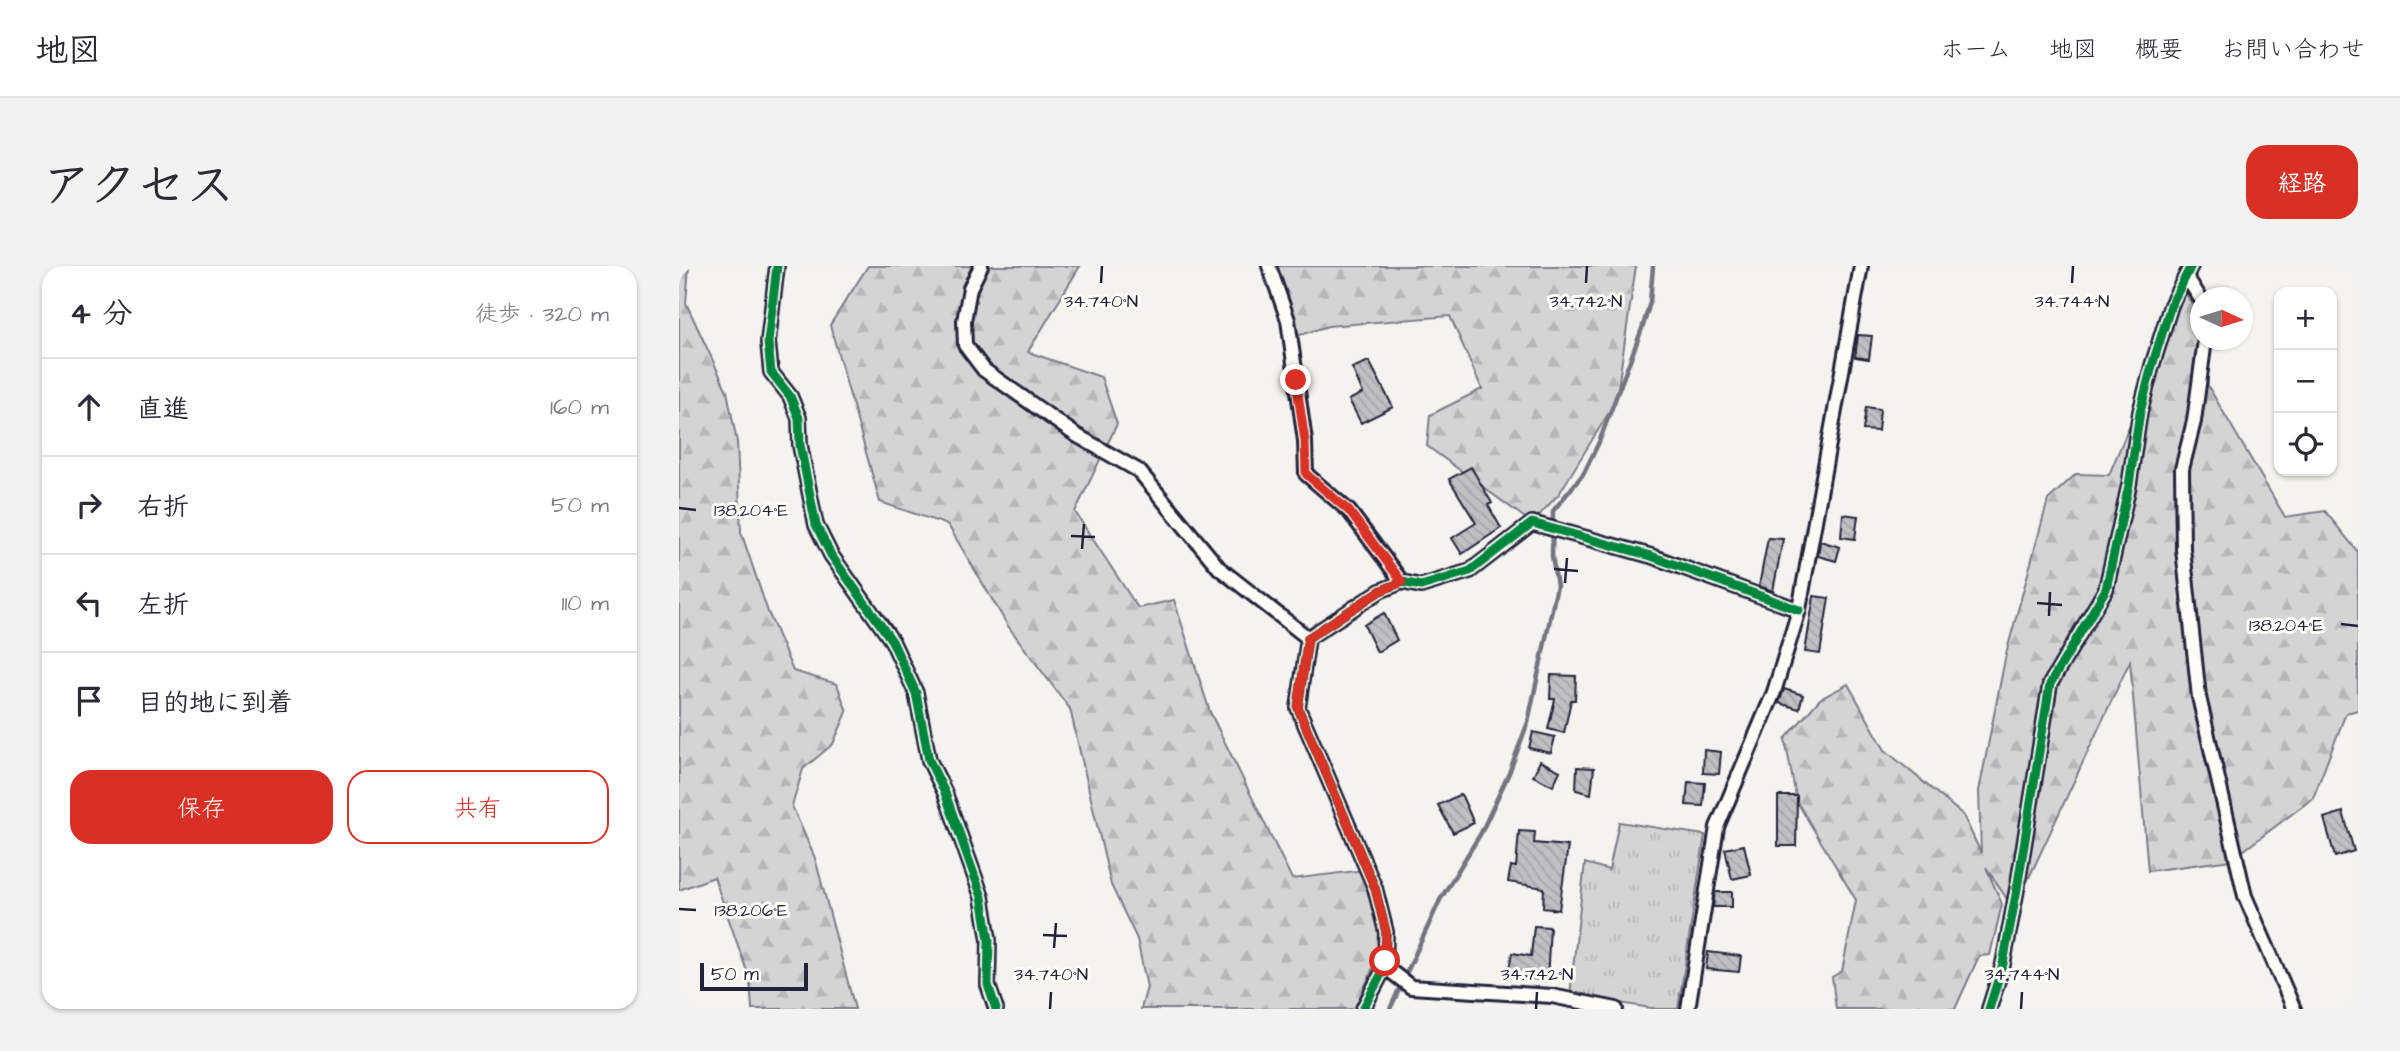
<!DOCTYPE html>
<html lang="ja">
<meta charset="utf-8">
<style>
body{margin:0;font-family:"Architects Daughter","Klee One",sans-serif;background:#f2f2f3;color:#2b2b33}
.controls{position:absolute;right:21px;top:21px;display:grid;overflow:hidden;border-radius:14px;box-shadow:0 2px 5px #0004}
.controls button{width:63px;height:63px;display:grid;place-items:center;padding:0;border:0;border-bottom:2px solid #e1e1e2;background:#fff;color:#2b2b33;font:35px sans-serif}
.compass{position:absolute;left:1511px;top:21px;width:63px;height:63px;border-radius:50%;background:#fff;box-shadow:0 2px 5px #0004;rotate:94deg}
.scale{position:absolute;left:21px;bottom:18px;width:108px;box-sizing:border-box;padding-left:7px;border:4px solid #22223b;border-top:0;font-size:19px;line-height:24px;white-space:nowrap;color:#22223b;-webkit-text-stroke:5px #fdfcf7;paint-order:stroke}
.stop{position:absolute;width:21px;height:21px;margin:-16px;border:5px solid #d93025;border-radius:50%;background:#fff}
.stop.end{background:#d93025;border-color:#fff;box-shadow:0 2px 7px #0008}
.list{margin:0;padding:0;list-style:none}
h2{display:flex;justify-content:space-between;align-items:center;height:91px;margin:0;padding:0 28px;font-size:30px}
h2 small{font-size:23px;font-weight:400;color:#7c7c81}
.list li{display:grid;grid-template-columns:46px 1fr auto;gap:21px;align-items:center;box-sizing:border-box;height:98px;padding:0 28px;border-top:2px solid #e1e1e2}
.list b{display:block;font-size:26px;white-space:nowrap}
.list em{font-size:23px;font-style:normal;color:#7c7c81}
.actions{display:flex;gap:14px;padding:21px 28px}
.actions a{flex:1;padding:16px 0;border:2px solid #d93025;border-radius:21px;text-align:center;font-size:24px;color:#d93025}
.actions .main{background:#d93025;color:#fff}
.icon{flex:none;width:38px;height:38px;fill:none;stroke:currentColor;stroke-width:2;stroke-linecap:round;stroke-linejoin:round}
.map{position:relative;flex:none;width:1679px;height:743px;overflow:hidden;border-radius:21px}
header{display:flex;align-items:center;gap:42px;box-sizing:border-box;height:98px;padding:0 35px;background:#fff;border-bottom:2px solid #e1e1e2}
header strong{font-size:33px}
nav{display:flex;gap:38px;margin-inline-start:auto;font-size:24px}
.intro{display:flex;align-items:center;justify-content:space-between;box-sizing:border-box;height:168px;padding:0 42px}
h1{margin:0;font-size:49px}
.button{padding:18px 32px;border-radius:21px;background:#d93025;color:#fff;font-size:24px;font-weight:700}
main{display:flex;gap:42px;padding:0 42px}
aside{flex:1;background:#fff;border-radius:21px;box-shadow:0 2px 5px #0004}
.map>svg:first-child{display:block}
.grass{fill:url(#grass-tufts);stroke:#7c7b88;stroke-width:2}
.forest{fill:url(#forest-firs);stroke:#7c7b88;stroke-width:2}
.lines{fill:none;stroke-linecap:round;stroke-linejoin:round}
.stream{stroke:#757582;stroke-width:4.5}
.building{fill:url(#building-back-hatch);stroke:#22223b;stroke-width:2}
.street-casing{stroke:#22223b;stroke-width:18}
.street{stroke:#fdfcf7;stroke-width:12}
.cycleway-casing{stroke:#fdfcf7;stroke-width:13}
.cycleway{stroke:#00873e;stroke-width:9}
.route{stroke:#d93025;stroke-width:9}
.ticks{fill:none;stroke:#22223b;stroke-width:2.5}
.ticks-label{font-size:18px;text-anchor:middle;fill:#22223b;stroke:#fdfcf7;stroke-width:6;stroke-linejoin:round;paint-order:stroke}
</style>
<header>
<strong>地図</strong>
<nav><a>ホーム</a><a>地図</a><a>概要</a><a>お問い合わせ</a></nav>
</header>
<div class="intro"><h1>アクセス</h1><a class="button">経路</a></div>
<main>
<aside>
<h2>4 分<small>徒歩 · 320 m</small></h2>
<ul class="list">
<li><svg class="icon" aria-label="ahead" viewBox="0 0 24 24"><path d="M12 20V5M6 11l6-6 6 6"/></svg><div><b>直進</b></div><em>160 m</em></li>
<li><svg class="icon" aria-label="right" viewBox="0 0 24 24"><path d="M7 20v-9h11M14 6l5 5-5 5"/></svg><div><b>右折</b></div><em>50 m</em></li>
<li><svg class="icon" aria-label="left" viewBox="0 0 24 24"><path d="M17 20v-9H6M10 6l-5 5 5 5"/></svg><div><b>左折</b></div><em>110 m</em></li>
<li><svg class="icon" aria-label="arrive" viewBox="0 0 24 24"><path d="M6 21V4h12l-3 4 3 4H6"/></svg><div><b>目的地に到着</b></div></li>
</ul>
<div class="actions"><a class="main">保存</a><a>共有</a></div>
</aside>
<div class="map">
<svg width="1679" height="743" viewBox="0 0 1679 743">
<defs>
<pattern id="grass-tufts" width="24" height="20" patternUnits="userSpaceOnUse" patternTransform="scale(1.75)"><rect width="24" height="20" fill="#d5d4d5"/><path d="M3 7l-1-3M5 7V3M7 7l1-3M15 17l-1-3M17 17v-4M19 17l1-3" fill="none" stroke="#b7b6b8"/></pattern>
<pattern id="forest-firs" width="22" height="20" patternUnits="userSpaceOnUse" patternTransform="scale(1.75)"><rect width="22" height="20" fill="#d5d4d5"/><path d="M5 1l3.5 6h-7zM16 11l3.5 6h-7z" fill="#b7b6b8"/></pattern>
<pattern id="building-back-hatch" width="6" height="6" patternUnits="userSpaceOnUse" patternTransform="scale(1.75)"><rect width="6" height="6" fill="#c0bfc2"/><path d="M-1 5l2 2M0 0l6 6M5-1l2 2" fill="none" stroke="#a5a4a8"/></pattern>
</defs>
<rect width="100%" height="100%" fill="#f4f3ef"/>
<filter id="ink" filterUnits="userSpaceOnUse"><feTurbulence type="fractalNoise" baseFrequency=".0143" numOctaves="2"/><feDisplacementMap in="SourceGraphic" scale="14" xChannelSelector="R" yChannelSelector="G"/><feConvolveMatrix kernelMatrix="1 2 1 2 8 2 1 2 1" color-interpolation-filters="sRGB"/></filter>
<g filter="url(#ink)">
<path class="grass" d="M940 556 1026 569 999 743H978L891 729 906 597 930 604Z"/>
<path class="forest" d="M0 0H10L7 37 48 125 58 176 62 266 89 346 114 405 158 418 168 446 154 478 124 503 113 540 136 592 176 743H73L71 714 35 611 0 624Z
M189 0H401L349 86 422 111 438 158 396 246 459 342 495 334 531 446 613 613 693 603 703 681 676 743H462L468 721 458 673 432 619 391 443 329 360 269 259 201 236 151 59Z
M594 0H957L937 135 880 228 853 257 748 180 751 149 803 123 771 50 649 60 618 70Z
M1506 26 1521 52V74H1527L1529 120 1606 251 1646 245 1679 286V444L1667 447 1634 532 1552 594 1469 605 1451 395 1335 644 1307 601 1323 638 1311 689 1300 690 1276 743H1157L1153 711 1163 705 1177 634 1118 536 1106 473 1141 433 1169 418 1206 484 1284 549 1302 587 1300 525 1327 388 1369 234 1397 208 1430 209Z"/>
<g class="lines">
<path class="stream" d="M711 743 761 634 802 567 830 507 849 456 878 320 873 290 874 245 905 207 920 176 964 60 971 36 974 0"/>
</g>
<path class="building" d="M1179 69 1193 70 1190 93 1176 91Z
M690 95 714 141 682 157 670 134 684 127 673 102Z
M1187 141 1201 143 1199 165 1184 164Z
M792 201 813 237 809 239 822 262 783 288 773 272 797 257 770 213Z
M1164 248 1179 250 1176 273 1162 271Z
M1089 272 1104 273 1094 325 1080 320Z
M1141 275 1161 281 1157 295 1139 290Z
M1135 330 1150 332 1141 388 1126 386Z
M705 347 718 374 698 386 685 359Z
M872 409 897 410 896 434H892L885 467 869 463 876 433H871Z
M1105 423 1124 429 1120 443 1100 437Z
M854 466 876 471 872 487 850 482Z
M1025 484 1042 486 1040 508 1024 507Z
M861 495 881 505 874 520 854 510Z
M898 501 915 502 912 528 897 524Z
M1009 516 1026 517 1024 540 1007 539Z
M782 528 795 557 774 567 759 539Z
M1099 530H1118L1117 580H1099Z
M1664 546 1675 585 1656 591 1645 552Z
M840 565 856 566 855 577 889 580 880 644 864 642 865 622 829 616 832 600 837 601Z
M1065 579 1072 609 1053 613 1046 583Z
M1036 626H1053V641H1034Z
M855 660 871 661 868 715 829 709 833 687 852 690Z
M1029 686 1062 690 1060 706 1027 703Z"/>
<g class="lines">
<defs>
<path id="street" d="M98 0 89 76 92 106 111 130 120 152 121 179 137 259 152 289 213 375 237 427 250 494 266 527 303 631 310 674 309 719 317 743
M302 0 291 22 285 55 286 79 305 104 397 169 460 205 540 302 629 372
M590 0 609 54 626 175 627 208 670 245 723 316
M1507 10 1521 32
M1526 74 1515 155 1503 203 1504 283 1520 431 1566 630 1615 743
M706 701 732 721 873 730 937 743
M684 743 706 701 707 666 696 622 619 442 629 372 701 325 723 316 742 320 791 305 853 257 972 290 1120 344
M1009 743 1038 561 1095 426 1120 344 1182 0
M1310 743 1324 698 1338 623 1371 418 1427 323 1450 219 1461 146 1473 100 1492 39 1512 0"/>
</defs>
<use href="#street" class="street-casing"/>
<use href="#street" class="street"/>
<defs>
<path id="cycleway" d="M98 0 89 76 92 106 111 130 120 152 121 179 137 259 152 289 213 375 237 427 250 494 266 527 303 631 310 674 309 719 317 743
M684 743 706 701 707 666 696 622 619 442 629 372 701 325 723 316 742 320 791 305 853 257 972 290 1120 344
M1310 743 1324 698 1338 623 1371 418 1427 323 1450 219 1461 146 1473 100 1492 39 1512 0"/>
</defs>
<use href="#cycleway" class="cycleway-casing"/>
<use href="#cycleway" class="cycleway"/>
</g>
</g>
<g class="lines" filter="url(#ink)">
<path class="route" d="M617 114 626 175 627 208 670 245 723 316 701 325 629 372 619 442 696 622 707 666 706 695"/>
</g>
<path class="ticks" d="M422 17 423 0M907 17 908 0M1393 17 1394 0M0 242 17 244M392 270 416 271M403 283 405 258M875 303 899 305M886 317 888 292M1358 337 1383 339M1370 350 1371 326M1662 358 1679 360M0 643 17 644M364 669 388 670M375 682 377 657M371 743 372 726M857 743 858 726M1342 743 1343 726"/>
<g class="ticks-label">
<text x="422" y="41">34.740°N</text>
<text x="907" y="41">34.742°N</text>
<text x="1393" y="41">34.744°N</text>
<text x="72" y="250">138.204°E</text>
<text x="1607" y="365">138.204°E</text>
<text x="72" y="650">138.206°E</text>
<text x="372" y="714">34.740°N</text>
<text x="858" y="714">34.742°N</text>
<text x="1343" y="714">34.744°N</text>
</g>
</svg>
<div class="controls">
<button>+</button>
<button>−</button>
<button><svg class="icon" aria-label="locate" viewBox="0 0 24 24"><circle cx="12" cy="12" r="6"/><path d="M12 2v4M12 18v4M2 12h4M18 12h4"/></svg></button>
</div>
<svg class="compass" viewBox="-18 -18 36 36"><path d="M0-13l5 13h-10z" fill="#e53935"/><path d="M0 13l5-13h-10z" fill="#7c7c81"/></svg>
<div class="scale">50 m</div>
<div class="stop" style="left:706px;top:695px"></div>
<div class="stop end" style="left:617px;top:114px"></div>
</div>
</main>
